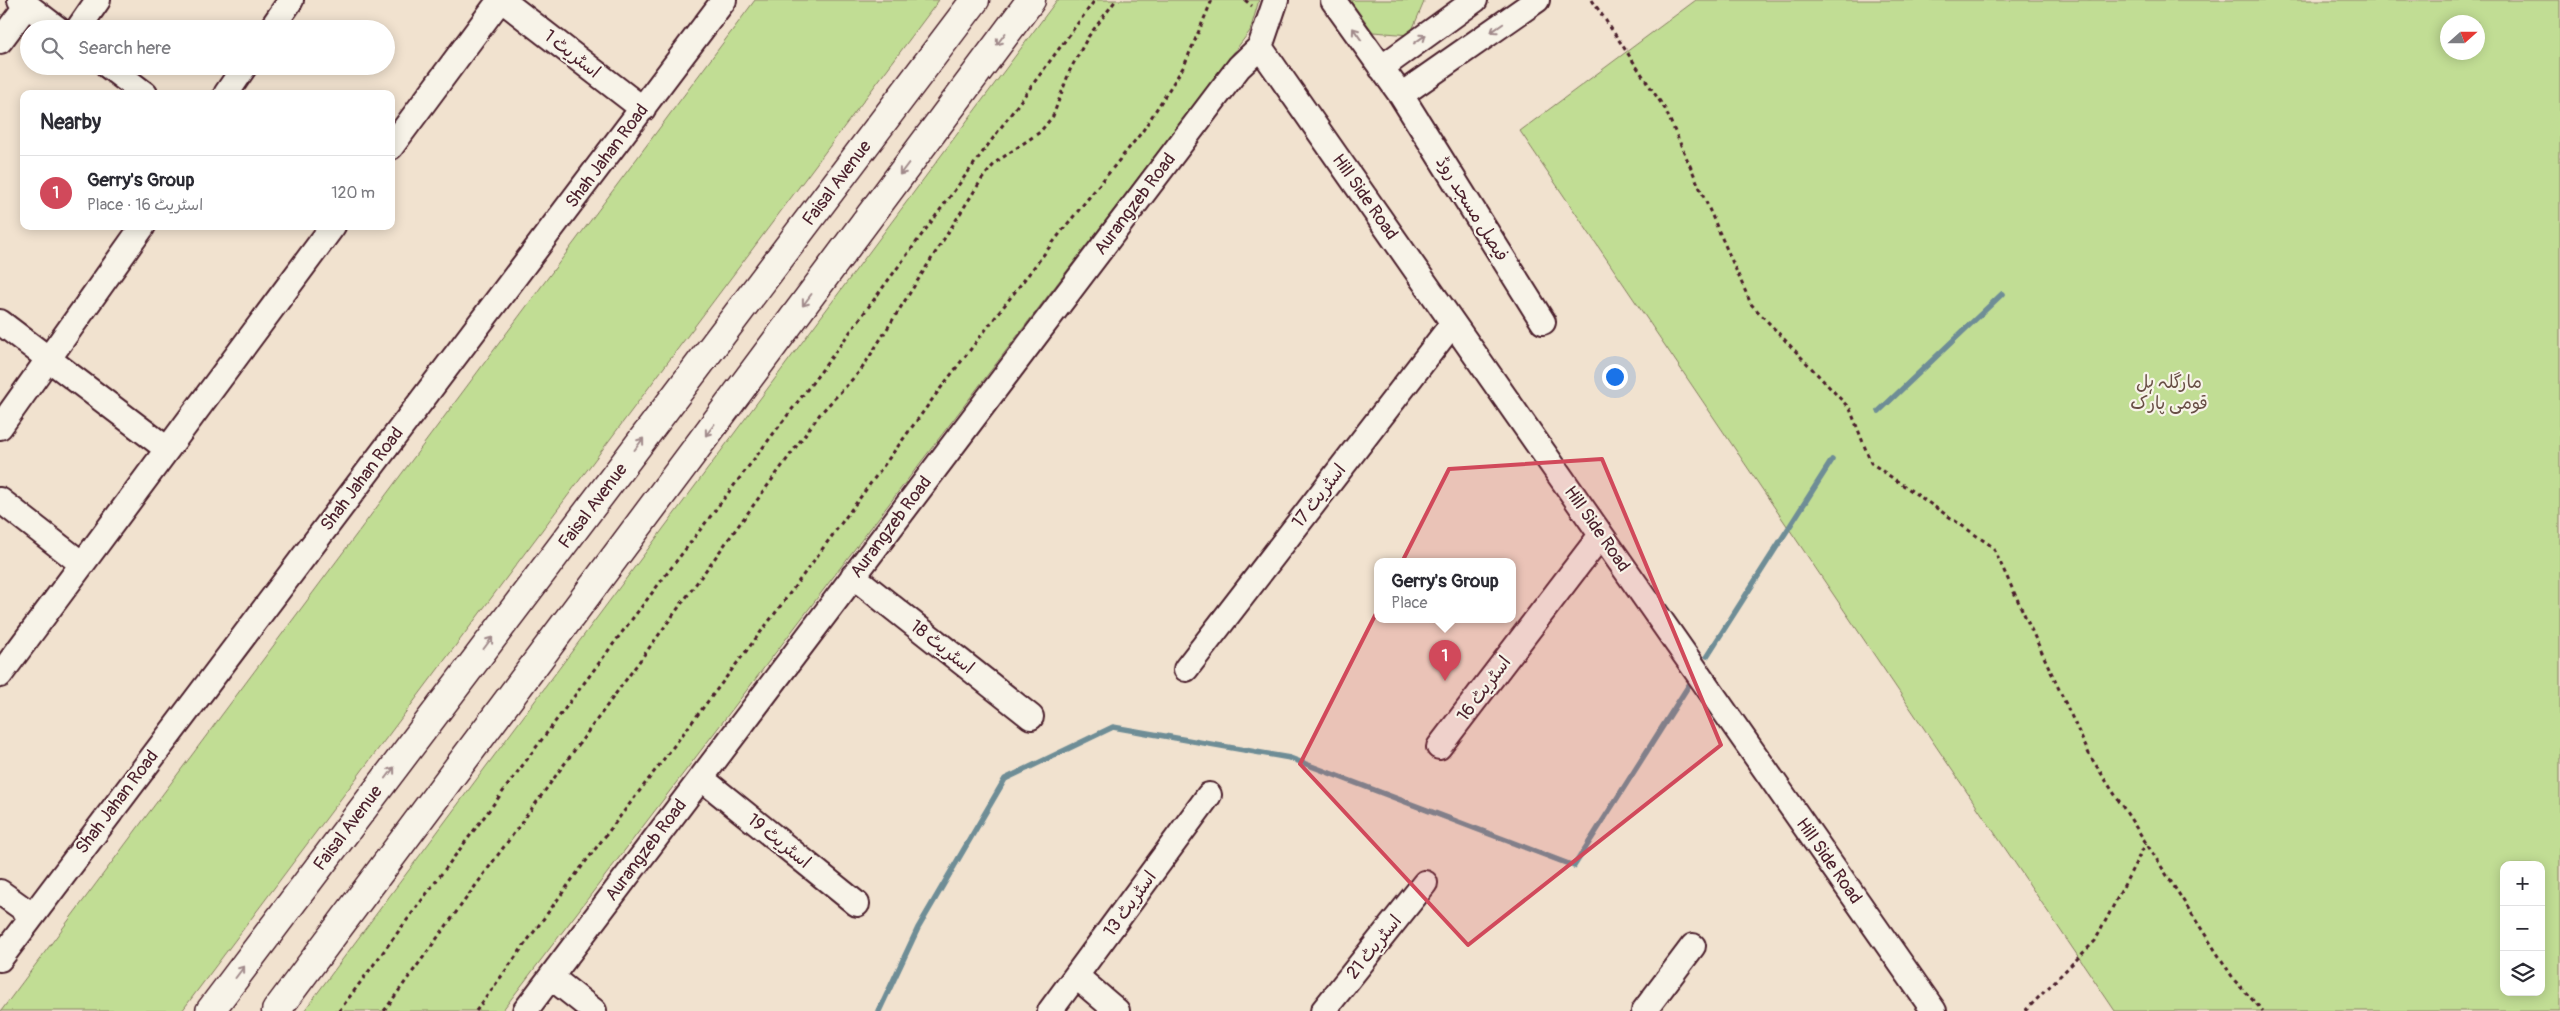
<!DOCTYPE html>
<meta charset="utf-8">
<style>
body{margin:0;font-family:Pangolin,"Playpen Sans Arabic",sans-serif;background:#f7f7f7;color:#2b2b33}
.controls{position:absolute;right:15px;bottom:15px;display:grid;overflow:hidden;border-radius:10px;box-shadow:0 2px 12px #0003}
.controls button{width:45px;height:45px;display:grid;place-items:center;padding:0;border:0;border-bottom:1px solid #e1e1e2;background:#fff;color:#2b2b33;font:25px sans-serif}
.compass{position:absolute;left:2440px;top:15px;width:45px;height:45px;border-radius:50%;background:#fff;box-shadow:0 2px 12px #0003;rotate:69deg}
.you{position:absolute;left:1614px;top:376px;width:18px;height:18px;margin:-12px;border:4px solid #fff;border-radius:50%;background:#1a73e8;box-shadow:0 0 0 8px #1a73e833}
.badge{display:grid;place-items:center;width:32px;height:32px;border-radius:50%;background:#d1495b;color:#fff;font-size:16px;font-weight:700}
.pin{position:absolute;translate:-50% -41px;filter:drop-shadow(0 1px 2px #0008)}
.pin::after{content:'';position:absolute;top:26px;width:18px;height:15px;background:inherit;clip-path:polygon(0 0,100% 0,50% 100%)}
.popup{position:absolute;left:1374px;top:558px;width:142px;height:65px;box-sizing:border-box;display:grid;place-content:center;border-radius:10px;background:#fff;filter:drop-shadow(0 1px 4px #0005);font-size:16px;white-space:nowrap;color:#7c7c81}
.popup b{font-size:19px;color:#2b2b33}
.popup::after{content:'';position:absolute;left:50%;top:100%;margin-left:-10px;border:10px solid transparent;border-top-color:#fff}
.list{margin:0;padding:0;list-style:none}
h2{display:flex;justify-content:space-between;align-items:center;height:65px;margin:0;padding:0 20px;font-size:21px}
h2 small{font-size:16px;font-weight:400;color:#7c7c81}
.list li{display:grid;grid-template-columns:32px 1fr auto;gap:15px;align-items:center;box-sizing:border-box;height:75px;padding:0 20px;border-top:1px solid #e1e1e2}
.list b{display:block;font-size:19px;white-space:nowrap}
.list p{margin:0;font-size:16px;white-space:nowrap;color:#7c7c81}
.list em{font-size:16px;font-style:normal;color:#7c7c81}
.icon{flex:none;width:28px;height:28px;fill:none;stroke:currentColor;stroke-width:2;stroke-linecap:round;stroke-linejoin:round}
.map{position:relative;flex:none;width:2560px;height:1011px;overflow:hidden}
.search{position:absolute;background:#fff;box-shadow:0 2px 12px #0003;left:20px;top:20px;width:375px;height:55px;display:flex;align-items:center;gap:12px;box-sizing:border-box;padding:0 18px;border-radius:28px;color:#7c7c81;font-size:19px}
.panel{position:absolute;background:#fff;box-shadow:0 2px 12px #0003;left:20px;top:90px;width:375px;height:140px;border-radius:10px}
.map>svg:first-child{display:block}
.green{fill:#c1dd94;stroke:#867e60;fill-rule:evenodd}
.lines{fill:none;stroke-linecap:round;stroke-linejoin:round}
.stream{stroke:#6e8d96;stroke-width:5.5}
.minor-casing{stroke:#4a1f2b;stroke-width:28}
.major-casing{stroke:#4a1f2b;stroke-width:31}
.path{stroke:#4a1f2b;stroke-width:3;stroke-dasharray:4 4;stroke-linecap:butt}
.minor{stroke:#f7f3e8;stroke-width:24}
.major{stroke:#f7f3e8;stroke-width:28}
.oneway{stroke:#a0898a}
.marked{fill:#d1495b;fill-opacity:0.2;stroke:#d1495b;stroke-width:4;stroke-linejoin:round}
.labels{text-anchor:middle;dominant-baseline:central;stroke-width:4.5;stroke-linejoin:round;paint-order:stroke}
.street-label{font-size:18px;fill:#4a1f2b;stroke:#f7f3e8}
.park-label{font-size:18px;fill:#684e45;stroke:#f7f3e8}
</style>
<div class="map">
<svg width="2560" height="1011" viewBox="0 0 2560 1011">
<rect width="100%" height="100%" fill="#f1e2cf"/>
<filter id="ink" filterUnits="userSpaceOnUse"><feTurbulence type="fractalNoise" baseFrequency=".02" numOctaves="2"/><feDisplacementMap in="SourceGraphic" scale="10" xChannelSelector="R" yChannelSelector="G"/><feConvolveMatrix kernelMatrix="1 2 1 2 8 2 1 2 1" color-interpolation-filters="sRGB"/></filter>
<g filter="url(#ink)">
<path class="green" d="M755 0H939L182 1011H1Z
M1057 0H1259L1250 31 502 1011H304Z
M1350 0H1423L1424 2 1410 35 1373 32Z
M1696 0H2560V1011H2115L1520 131ZM2448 22H2478V52H2448ZM2504 865H2541V992H2504Z"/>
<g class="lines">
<path class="stream" d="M1879 411 2002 294
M1707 656 1832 460
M879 1011 918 928 1005 779 1113 727 1290 758 1574 866 1689 685"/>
<defs>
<path id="minor" d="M20 0 58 29
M502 0 643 109
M1333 0 1401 95 1543 322
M78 29 98 0
M271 29 291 0
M0 41 27 5
M1260 47 1934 1011
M1260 47 1276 0
M108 66 145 94
M1381 68 1475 0
M226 94 245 66
M1401 95 1537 0
M391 147 500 0
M0 322 167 449
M0 427 143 226
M0 500 82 564
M853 576 1031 717
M1186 669 1453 323
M0 675 333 226
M1439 747 1601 535
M701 778 857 904
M0 892 32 915
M0 959 724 0
M1076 976 1117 1011
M551 977 594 1011
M525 1011 1219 93 1239 67 1260 47
M1050 1011 1209 795
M1323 1011 1425 883
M1644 1011 1693 946"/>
<path id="major" d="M210 1011 975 0
M276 1011 1031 0"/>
</defs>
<use href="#minor" class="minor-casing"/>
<use href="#major" class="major-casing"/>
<path class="path" d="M1245 0 1252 6
M1592 0 1665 109 1751 304 1850 409 1871 463 1993 547 2090 756 2235 981 2263 1011
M339 1011 620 635 822 370 1095 0
M384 1011 820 414 861 370 982 179 996 162 1040 132 1053 116 1070 70 1088 37 1116 0
M476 1011 577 873 776 612 940 389 1065 227 1142 132 1184 66 1212 0
M2025 1011 2095 941 2146 843"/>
<use href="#minor" class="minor"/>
<use href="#major" class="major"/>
</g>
<defs><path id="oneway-shaft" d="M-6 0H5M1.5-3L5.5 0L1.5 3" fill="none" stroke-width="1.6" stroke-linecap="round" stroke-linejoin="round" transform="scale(1.25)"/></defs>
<g class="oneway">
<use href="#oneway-shaft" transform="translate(1497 28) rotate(145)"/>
<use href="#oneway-shaft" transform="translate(1357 34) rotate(-125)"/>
<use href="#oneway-shaft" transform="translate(1001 39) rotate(127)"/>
<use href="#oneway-shaft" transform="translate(1420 39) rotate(-36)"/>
<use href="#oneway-shaft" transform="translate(904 169) rotate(127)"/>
<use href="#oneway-shaft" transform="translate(807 300) rotate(127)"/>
<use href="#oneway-shaft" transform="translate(710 430) rotate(127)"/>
<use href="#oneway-shaft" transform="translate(639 444) rotate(-53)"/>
<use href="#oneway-shaft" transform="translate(488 643) rotate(-53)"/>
<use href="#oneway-shaft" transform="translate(390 773) rotate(-53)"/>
<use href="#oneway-shaft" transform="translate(240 972) rotate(-53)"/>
</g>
</g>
<path class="marked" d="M1602 459 1721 745 1468 945 1300 764 1449 469Z"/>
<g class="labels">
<g class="street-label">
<text transform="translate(572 54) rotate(38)">اسٹریٹ 1</text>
<text transform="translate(607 156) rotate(-53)">Shah Jahan Road</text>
<text transform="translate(837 183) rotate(-53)">Faisal Avenue</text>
<text transform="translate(1365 197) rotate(55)">Hill Side Road</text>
<text transform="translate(1135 204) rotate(-53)">Aurangzeb Road</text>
<text transform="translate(1472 209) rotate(58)">فیصل مسجد روڈ</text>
<text transform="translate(362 479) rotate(-53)">Shah Jahan Road</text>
<text transform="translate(1319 496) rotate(-52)">اسٹریٹ 17</text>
<text transform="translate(593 506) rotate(-53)">Faisal Avenue</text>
<text transform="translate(891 527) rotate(-53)">Aurangzeb Road</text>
<text transform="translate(1597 529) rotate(55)">Hill Side Road</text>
<text transform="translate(942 647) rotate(38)">اسٹریٹ 18</text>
<text transform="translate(1484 689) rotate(-53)">اسٹریٹ 16</text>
<text transform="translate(117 802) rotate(-53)">Shah Jahan Road</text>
<text transform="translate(348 828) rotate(-53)">Faisal Avenue</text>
<text transform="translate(779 841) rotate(39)">اسٹریٹ 19</text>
<text transform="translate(646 850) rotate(-53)">Aurangzeb Road</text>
<text transform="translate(1829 861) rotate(55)">Hill Side Road</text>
<text transform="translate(1130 904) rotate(-54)">اسٹریٹ 13</text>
<text transform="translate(1374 947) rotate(-51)">اسٹریٹ 21</text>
</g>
<g class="park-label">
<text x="2169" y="382">مارگلہ ہل<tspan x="2169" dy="21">قومی پارک</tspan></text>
</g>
</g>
</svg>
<div class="controls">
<button>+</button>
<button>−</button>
<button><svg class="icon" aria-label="layers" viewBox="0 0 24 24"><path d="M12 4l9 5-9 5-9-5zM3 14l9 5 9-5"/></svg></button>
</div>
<svg class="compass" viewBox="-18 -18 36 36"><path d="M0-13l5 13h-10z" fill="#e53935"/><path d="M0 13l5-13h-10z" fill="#7c7c81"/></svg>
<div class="you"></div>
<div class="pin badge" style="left:1445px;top:681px">1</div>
<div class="popup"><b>Gerry's Group</b>Place</div>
<div class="search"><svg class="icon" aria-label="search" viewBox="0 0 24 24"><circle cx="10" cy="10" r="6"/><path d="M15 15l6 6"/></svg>Search here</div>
<section class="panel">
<h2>Nearby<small></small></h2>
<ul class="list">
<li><span class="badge">1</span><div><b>Gerry's Group</b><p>Place · اسٹریٹ 16</p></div><em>120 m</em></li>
</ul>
</section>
</div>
